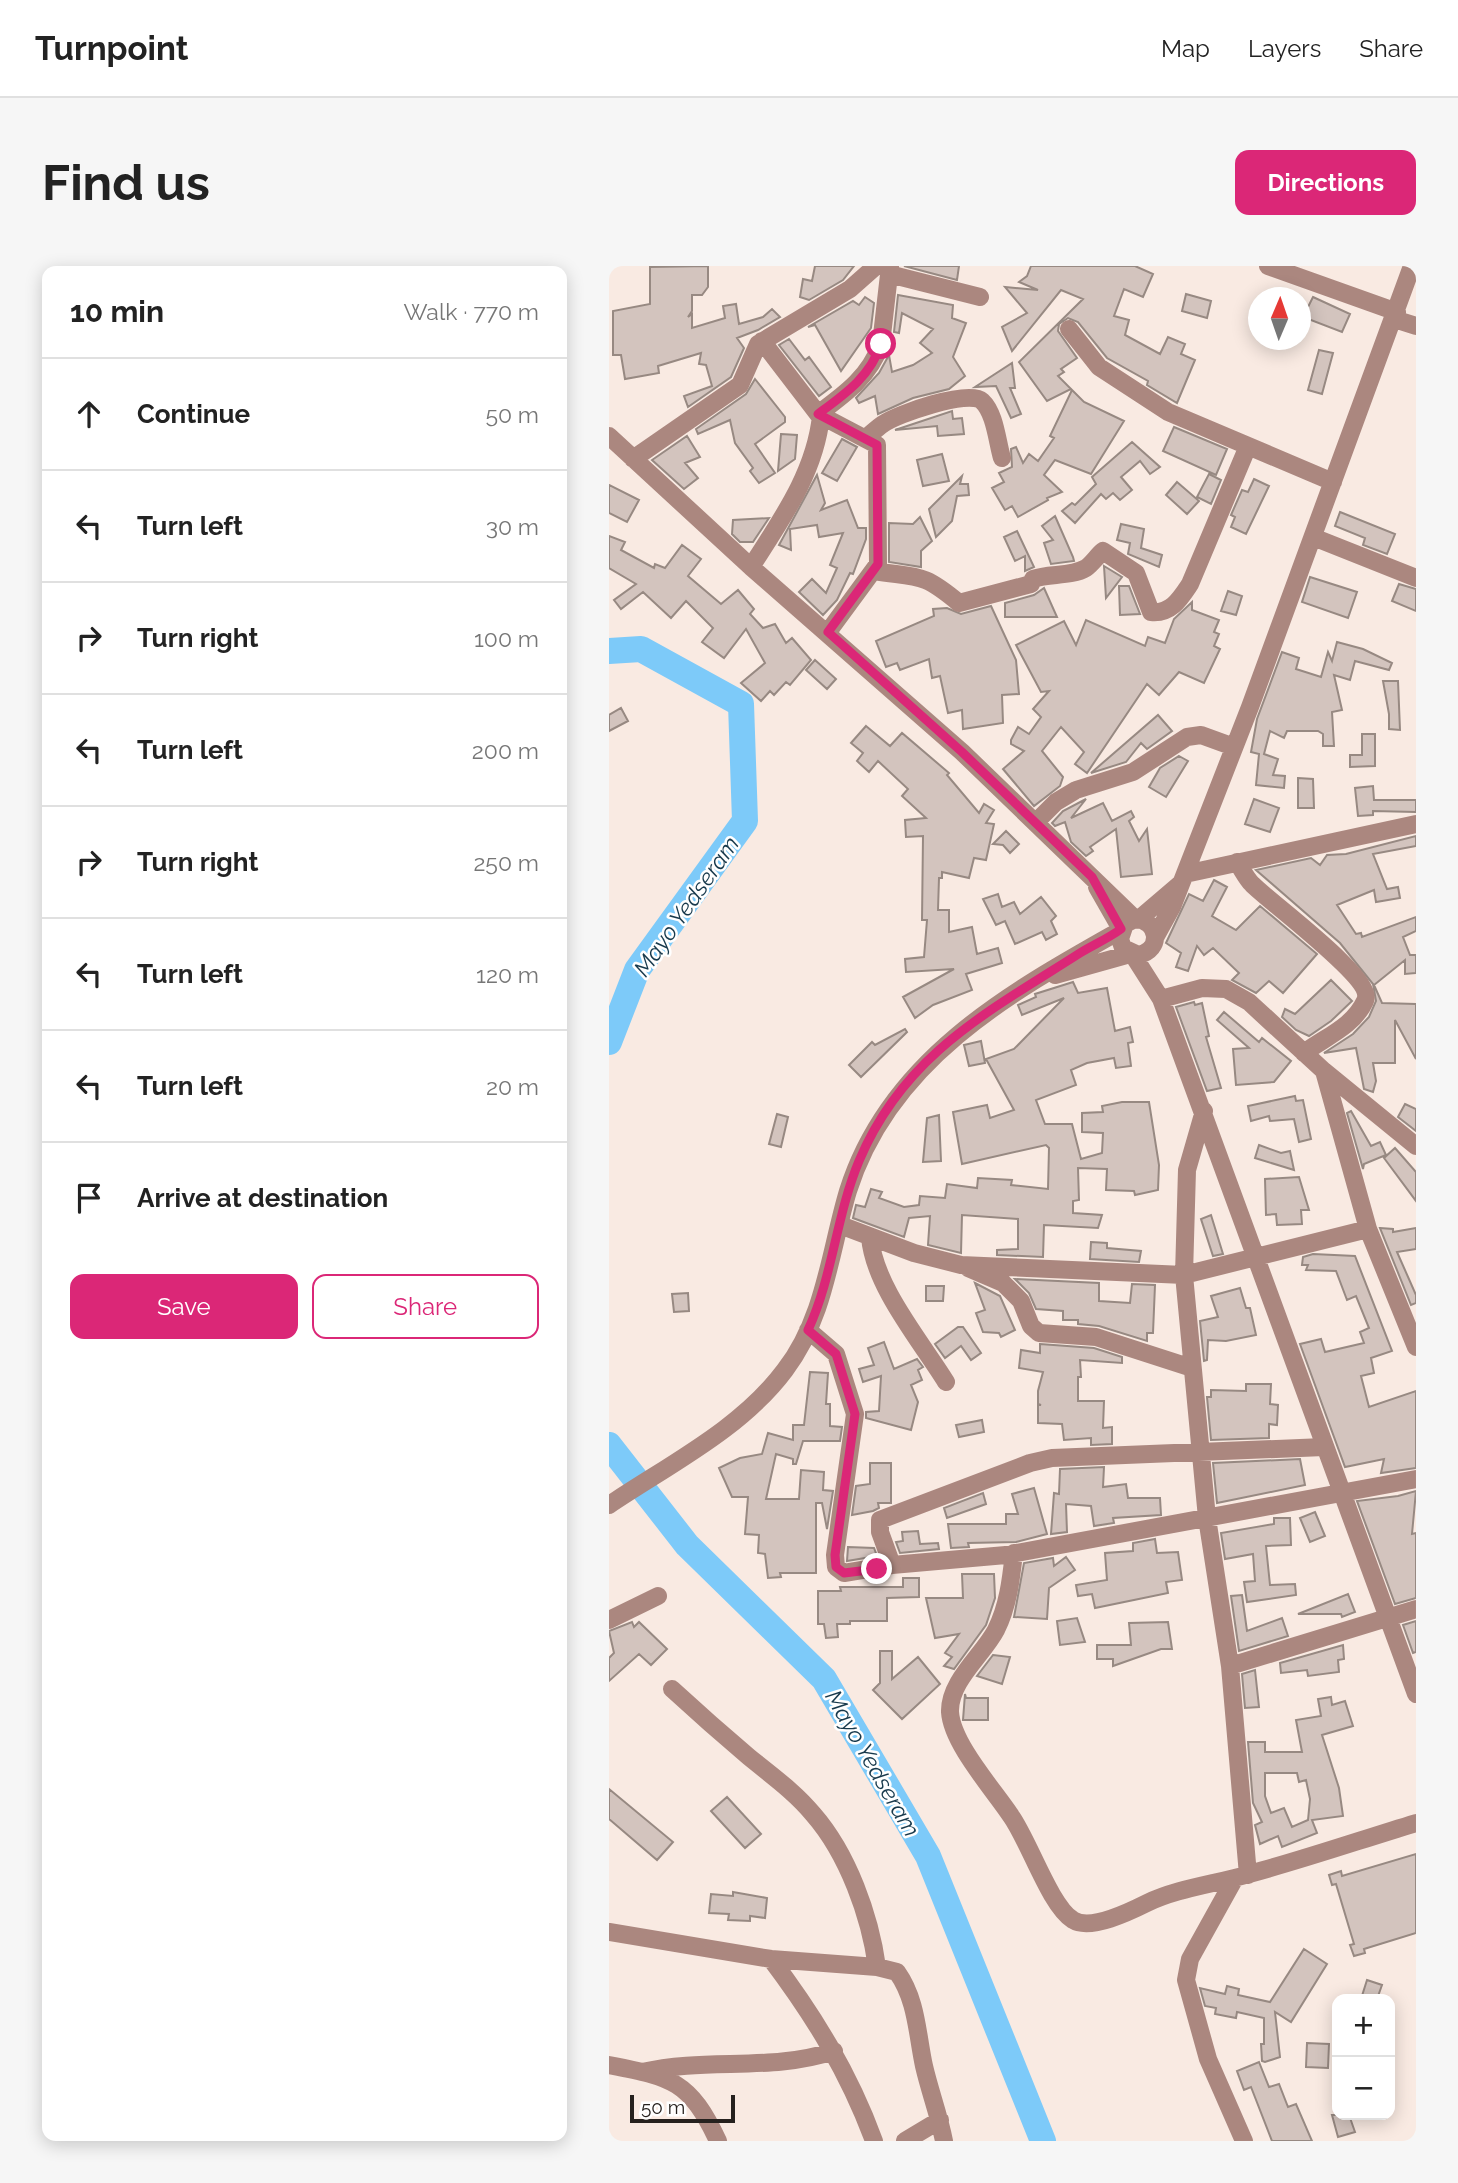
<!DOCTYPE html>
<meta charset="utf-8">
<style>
body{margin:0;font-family:Raleway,sans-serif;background:#f6f6f6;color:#222}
.controls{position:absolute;right:21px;bottom:21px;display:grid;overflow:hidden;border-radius:14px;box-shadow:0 4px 18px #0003}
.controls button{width:63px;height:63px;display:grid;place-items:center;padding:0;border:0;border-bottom:2px solid #e0e0e0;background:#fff;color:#222;font:35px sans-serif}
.compass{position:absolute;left:639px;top:21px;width:63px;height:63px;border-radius:50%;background:#fff;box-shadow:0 4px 18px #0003;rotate:2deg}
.scale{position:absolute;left:21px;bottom:18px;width:105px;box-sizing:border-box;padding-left:7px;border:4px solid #26211e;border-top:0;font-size:19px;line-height:24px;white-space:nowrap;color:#26211e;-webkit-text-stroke:5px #fff;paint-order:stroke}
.stop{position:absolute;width:21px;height:21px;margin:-16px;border:5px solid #db2777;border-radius:50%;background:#fff}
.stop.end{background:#db2777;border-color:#fff;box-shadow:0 2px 7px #0008}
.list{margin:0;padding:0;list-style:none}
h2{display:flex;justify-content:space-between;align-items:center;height:91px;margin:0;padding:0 28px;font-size:30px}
h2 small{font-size:23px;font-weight:400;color:#767676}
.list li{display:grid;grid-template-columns:46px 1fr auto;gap:21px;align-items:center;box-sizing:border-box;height:112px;padding:0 28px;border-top:2px solid #e0e0e0}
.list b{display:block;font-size:26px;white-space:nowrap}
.list em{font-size:23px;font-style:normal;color:#767676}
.actions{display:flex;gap:14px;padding:21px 28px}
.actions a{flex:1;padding:16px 0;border:2px solid #db2777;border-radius:14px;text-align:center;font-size:24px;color:#db2777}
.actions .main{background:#db2777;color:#fff}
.icon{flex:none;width:38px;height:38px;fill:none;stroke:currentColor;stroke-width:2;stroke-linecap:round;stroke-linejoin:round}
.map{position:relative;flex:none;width:807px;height:1875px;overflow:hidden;border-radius:14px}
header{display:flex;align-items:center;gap:42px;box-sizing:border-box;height:98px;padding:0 35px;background:#fff;border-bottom:2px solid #e0e0e0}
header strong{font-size:33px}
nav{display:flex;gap:38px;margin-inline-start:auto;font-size:24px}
.intro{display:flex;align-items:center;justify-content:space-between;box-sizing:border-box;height:168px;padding:0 42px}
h1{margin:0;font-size:49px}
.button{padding:18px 32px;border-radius:14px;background:#db2777;color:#fff;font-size:24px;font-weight:700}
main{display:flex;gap:42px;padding:0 42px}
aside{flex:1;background:#fff;border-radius:14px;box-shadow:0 4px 18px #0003}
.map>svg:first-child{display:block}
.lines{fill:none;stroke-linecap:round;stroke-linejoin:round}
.river{stroke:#7dcaf9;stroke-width:26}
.building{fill:#d3c4be;stroke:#978982;stroke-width:2;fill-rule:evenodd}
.minor{stroke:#ab877f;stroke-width:18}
.route{stroke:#db2777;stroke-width:9}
.labels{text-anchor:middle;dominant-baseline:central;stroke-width:5;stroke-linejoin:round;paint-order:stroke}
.water-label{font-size:23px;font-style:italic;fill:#17394c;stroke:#fff}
</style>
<header>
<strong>Turnpoint</strong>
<nav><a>Map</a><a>Layers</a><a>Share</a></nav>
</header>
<div class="intro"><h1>Find us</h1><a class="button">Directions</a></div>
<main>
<aside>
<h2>10 min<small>Walk · 770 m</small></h2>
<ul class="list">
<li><svg class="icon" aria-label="ahead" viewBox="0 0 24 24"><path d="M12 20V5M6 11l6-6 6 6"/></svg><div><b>Continue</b></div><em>50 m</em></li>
<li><svg class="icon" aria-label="left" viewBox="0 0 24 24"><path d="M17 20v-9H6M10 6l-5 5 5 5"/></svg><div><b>Turn left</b></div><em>30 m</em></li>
<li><svg class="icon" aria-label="right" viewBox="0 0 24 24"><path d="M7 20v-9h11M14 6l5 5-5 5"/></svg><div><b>Turn right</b></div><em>100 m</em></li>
<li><svg class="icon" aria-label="left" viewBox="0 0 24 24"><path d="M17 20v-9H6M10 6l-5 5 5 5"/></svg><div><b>Turn left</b></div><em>200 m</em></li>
<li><svg class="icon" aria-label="right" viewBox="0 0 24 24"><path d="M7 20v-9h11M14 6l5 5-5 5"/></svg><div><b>Turn right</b></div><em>250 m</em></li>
<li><svg class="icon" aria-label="left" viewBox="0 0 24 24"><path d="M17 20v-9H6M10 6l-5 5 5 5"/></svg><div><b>Turn left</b></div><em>120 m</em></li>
<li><svg class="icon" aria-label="left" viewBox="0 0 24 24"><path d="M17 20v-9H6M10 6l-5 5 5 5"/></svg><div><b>Turn left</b></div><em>20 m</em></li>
<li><svg class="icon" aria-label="arrive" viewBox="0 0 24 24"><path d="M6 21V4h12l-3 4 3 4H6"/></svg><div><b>Arrive at destination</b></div></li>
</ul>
<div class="actions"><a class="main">Save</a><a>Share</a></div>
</aside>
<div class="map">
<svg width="807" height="1875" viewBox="0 0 807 1875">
<rect width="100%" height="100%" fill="#f9eae2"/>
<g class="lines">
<path class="river" d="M0 385 32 383 132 438 136 555 28 704 0 776
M0 1179 78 1279 215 1413 319 1590 434 1875"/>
</g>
<path class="building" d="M99 0V21L93 29H83V45L79 51 83 48V62L116 52 114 40 127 38 130 58 154 51 163 43 171 51 149 64 128 72 135 82 122 111 79 141 75 130 103 120 97 99 90 98 92 87 49 100 50 107 16 113 12 89H4V45L41 38V1Z
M206 0H245L234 14 200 34 191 31 194 13 203 15Z
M295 0H350L348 14Z
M422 0H526L544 8 534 31 515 23 505 50 520 54 516 69 551 88 559 71 576 78 572 88 586 94 568 137 538 119 539 115 498 92 469 56 459 52 450 58 449 65 468 92 452 103 455 106 449 110 462 123 438 135 410 96 474 33 452 24 403 85 393 61 418 47 396 21 429 24 410 16 418 10Z
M577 28 602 35 598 52 573 45Z
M289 29 344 39 343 52 357 57 344 91 356 110 340 123 304 132 269 148 266 130 250 137 247 132 270 107 280 89 283 106 304 99 323 87 311 77 324 63 293 47 290 67 285 66Z
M256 31 265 37 262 62 232 105 206 59 199 61 244 35 250 39Z
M704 31 741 48 733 66 694 51Z
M180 73 196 94 200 91 222 121 210 130 170 79Z
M710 84 724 87 713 128 699 124Z
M403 97 406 122H401L412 148 402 152 387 120 366 121Z
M146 113 176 151V156L146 178 166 207 150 217 141 205 144 202 126 177 121 154 89 168 87 163 137 128Z
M463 124 475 136 515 155 482 208 446 194 435 209 453 226 438 232 439 234 409 251 403 240 396 244 383 222 395 216 390 207 403 201 402 183 407 181 414 197 420 188 429 195 445 172 441 170Z
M343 145 344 153 353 152 355 168 329 170 328 160 286 164Z
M565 161 618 183 607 209 554 185Z
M172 168 188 169 186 193 169 205Z
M78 170 91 191 76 197 89 212 75 223 43 194Z
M233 173 248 181 228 215 213 207Z
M523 176 551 201 541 208 531 195 512 211 523 224 511 234 504 227 497 233 492 228 466 257 453 245 463 237 466 239 487 218 483 211Z
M333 188 340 215 314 220 308 194Z
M600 208 612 214 602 238 588 231Z
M208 209 216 237 212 244 238 234 249 262H257V273L244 308 241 307 228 334 214 349 190 326 203 313 217 327 228 302 221 299 234 267 210 271 208 259 181 263 182 284 170 279Z
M353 210 351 218H359L360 229 348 230 343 255 327 271 320 243Z
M645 213 660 220 637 268 622 261 626 251 622 249 633 224 639 226Z
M568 216 590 235 578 248 557 229Z
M0 219 30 234 18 256 0 247Z
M731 246 786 268 778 288 754 279 756 272 726 260Z
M446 250 464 291 465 295 442 298 435 277 444 274 433 260Z
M311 251 323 275 312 285V301L280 296V257L304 258Z
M160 252 144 276H131L123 268 124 254Z
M512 258 535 263 532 282 553 289 550 301 519 288 521 277 508 274Z
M408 265 425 301 416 305V290L406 295 395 271Z
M0 270 16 276 12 284 45 302 46 298 56 302 73 279 92 293 79 310 112 338 129 324 145 343 141 348 154 362 166 358 177 377 183 372 202 394 181 419 177 416 165 429 161 425 152 435 132 417 156 397 137 363 115 392 93 376 104 362 77 335 62 352 34 326 12 343 5 334 27 318 0 302Z
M495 300 513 311 497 332Z
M701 311 748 326 739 352 693 336Z
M790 318 807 323V345L783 335Z
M510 320H520L531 348 511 349Z
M435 322 448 351H396V337L425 329Z
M619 325 633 330 627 349 612 345Z
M583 336V344L610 354 605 366 610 368 605 380 611 383 595 417 570 406 550 429 538 418 478 507 466 498 475 486 452 461 433 485 454 511 451 520 425 540 394 503 415 485 402 478V474L409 461 420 468 432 451 424 443 440 425 432 426 407 379 455 355 467 379 477 354 536 380 539 371 556 377 565 353Z
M382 340 407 394 410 428 393 429 394 457 354 463 353 444 339 447 331 410 323 412 320 393 291 404 288 397 277 401 267 375 325 350 324 343 338 342 352 348Z
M728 376 754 383 783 397 780 404 746 395 741 414 725 409 733 444 723 446 725 480H714V468L709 465H678L675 472 661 465 655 488 669 493 664 509 676 510 675 522 647 519 650 488 642 486 648 453 673 386 690 392 687 403 712 411 719 386 723 395Z
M206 394 227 413 218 423 197 404Z
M774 415H789L791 464 780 463V448Z
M12 442 19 455 0 465V449Z
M549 449 563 465 538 483 532 477 517 496 482 507Z
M257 460 281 480 293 467 340 507 338 509 370 547 375 538 385 544 377 557 385 558 377 594 365 592 360 612 333 606V612H330L329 644H340V666L363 661 368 688 389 682 393 697 357 708 363 724 324 739 306 752 294 731 345 703 297 706 296 693 315 691 318 654H313L314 570 297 571 296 554 317 552 293 530 299 523 269 495 260 506 248 495 254 487 242 477Z
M753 468H766V500L741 501V489H753Z
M570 490 579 495 557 531 540 521 551 502Z
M689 512 704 513 705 542H689Z
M764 520 765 534H807V546L764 545V549L749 550 746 522Z
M477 533 462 552 494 537 503 555 522 545 525 551 520 555 530 575 538 563 543 608 512 611 507 563 481 581 484 585 477 590 462 576 456 556 446 560 443 557 454 545Z
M645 533 670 542 661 566 636 558Z
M397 565 410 578 401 587 394 579 384 578Z
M807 570V580L764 588 778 623 789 621 791 632 767 636 765 624 728 639 747 668 752 667 753 671 807 651V665L794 671 801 689H807V707L796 708V694L765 719 773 737 807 738V793L786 754V797H764L767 815 764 826 755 823 747 782 715 787 744 768 760 751 767 735 764 718 731 677 647 604 702 592 711 599 718 589 737 588Z
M605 614 618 621 603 650 627 664 651 640 708 688 674 727 660 715 647 727 623 714 630 707 604 682 595 689 588 680 579 705 567 701 572 687 557 677 580 628 594 635Z
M389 628 393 641 405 636 411 648 432 631 447 650 442 655 448 668 437 674 433 666 406 678 396 655 387 659 374 633Z
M722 714 743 735 722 755 700 770 687 764 673 751 676 743 686 748Z
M464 716 469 727 498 722 506 765 521 761 524 776 519 777 522 800 507 802 505 792 478 797 462 804 467 819 427 834 436 858H463L472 893 493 887 494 867 473 866V847L494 846 493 840 513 836H540L550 899 549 924 526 929 525 925 497 924 498 903 469 902 470 934 464 935V947L493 949 489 962 435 959 434 991 388 989V984L409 983V953L353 949 352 987 319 979 321 950 300 952 295 971 244 952 247 939 256 941 262 923 273 926 270 932 295 941 310 939 311 930 336 932 338 918 368 922 369 912 403 914 402 919 439 923 440 882 437 879 353 898 344 846 378 839 381 852 405 844 377 793 405 783 455 732 413 749 409 739 427 731 426 728Z
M585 736 586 739 593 737 600 770 597 771 612 822 598 825 567 741Z
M615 746 650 776 653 772 682 795 665 816 627 819 624 783 640 782 608 754Z
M296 763 298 766 252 811 240 799 263 776 266 779Z
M372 775 376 797 360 800 355 779Z
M686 830 687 835 694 834 702 873 690 876 685 853 661 855 660 850 642 855 639 840Z
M796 838 807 843V865L789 851Z
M742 845 762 880 771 876 777 889 755 898 754 903 738 847Z
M168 848 179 851 172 881 160 878Z
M330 849 332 895 314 896 318 852Z
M650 879 672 887 681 885 685 904 646 892Z
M786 882 807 906V935L775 892Z
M690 911 700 944H692L693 958 668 959 667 948 657 949 656 913Z
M602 949 614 988 604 990 592 953Z
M771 962 784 963V966L807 962V983L788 986 807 1029V1037L802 1039Z
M482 976 498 977V982L532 985 530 996 481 993Z
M704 988 746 990 783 1085 762 1092 765 1107 752 1110 760 1141 807 1125V1202L772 1207 775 1193 736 1201 691 1078 712 1073 716 1086 755 1077 751 1066 760 1062 747 1030 738 1034 727 1005 697 1004 699 999H693L694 991Z
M406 1013 490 1017V1035L521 1037 523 1018 546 1019 544 1067H538V1075L490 1060 469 1058V1054H454V1045L427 1043 420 1027Z
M366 1017 391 1030 406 1064 392 1071 390 1067 374 1066 367 1047 376 1044Z
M317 1020H335L334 1035H317Z
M631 1022 637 1042H641L647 1069 617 1075 599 1074 598 1094 595 1095 591 1055 609 1051 602 1030Z
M79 1027 80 1045 65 1046 63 1028Z
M349 1061H354L372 1087 362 1094 352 1080 336 1092 326 1078Z
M275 1076 285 1103 308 1093 314 1101 309 1104 313 1114 302 1119 309 1136 302 1164 257 1152V1146L270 1145 272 1110 254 1116 250 1103 265 1099 259 1082Z
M431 1078 485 1082 513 1091V1097L471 1094 472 1111H469V1135H495L494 1162 503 1161V1178L482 1179V1172L455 1174 453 1158 429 1157V1139H432L429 1138V1125L434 1106 410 1102 412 1084 431 1087Z
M201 1106 219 1107 217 1138H221V1160L233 1161 231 1175H194L187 1198H184V1193L167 1188 157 1233H190L192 1204 215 1206 214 1224 224 1225 218 1263 213 1237H207V1307H171L172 1311 159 1312 156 1288 149 1287 150 1269 136 1268 139 1231H123L110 1202 131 1192 153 1188 159 1167 184 1174V1159H195Z
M637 1118H662L661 1138 669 1139 668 1159 660 1158V1172L602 1174 598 1131H602V1124L637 1125Z
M373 1154 375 1166 350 1171 347 1159Z
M691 1193 696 1219 608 1237 604 1197Z
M261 1197H282V1237H269L270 1242 264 1245 243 1249 247 1220 261 1218Z
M495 1201 494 1221 517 1218 519 1232H551L552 1249 504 1252 505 1257 485 1260 482 1240 457 1238 458 1266 442 1268 445 1227 450 1228 451 1203Z
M425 1222 438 1268 407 1276 359 1277 360 1281 342 1282 339 1258H397V1248H409L403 1228Z
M807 1225 803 1268 807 1267V1332L786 1338 748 1235 789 1230Z
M374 1227 377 1238 338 1252 335 1242Z
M706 1246 716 1270 701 1276 691 1252Z
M665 1252H681L682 1279 657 1280 661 1319 686 1318 687 1329 638 1336 635 1316 646 1315 644 1288 616 1293 612 1267 665 1258Z
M309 1265 311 1278 329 1277 330 1283 291 1287 287 1276 294 1275 293 1266Z
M546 1273 548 1287 569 1286 573 1314 557 1316 559 1327 486 1342 483 1328 469 1330 467 1319 498 1314 496 1287 524 1285V1277Z
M239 1281 265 1282 268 1290 238 1295Z
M457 1291 466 1304 440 1322 438 1353 405 1351 415 1297 444 1292 445 1300Z
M353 1308H385L386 1332 377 1359 345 1403 335 1400 343 1391 336 1387 350 1368 326 1372 317 1332H354Z
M294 1312H310V1331L278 1332V1355H241V1358H228L229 1371 217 1372 215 1358H209V1325H232L231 1321H294Z
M739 1328 746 1346 733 1351 732 1348H689Z
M633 1329 638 1365 673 1352 679 1370 630 1385 622 1330Z
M468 1352 476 1376 451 1379 448 1355Z
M807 1355V1386L804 1387 794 1359Z
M23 1356 25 1361 30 1356 58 1383 42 1399 30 1388 0 1415V1392L5 1387 0 1365Z
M559 1356 563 1383H552L504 1400V1393H488V1379H522L520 1357Z
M734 1379 735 1393 729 1394 730 1406 699 1410 698 1404 672 1407 671 1397Z
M271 1385H283V1413L309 1391 331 1418 293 1453 264 1424 271 1417Z
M384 1389 401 1391 393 1418 368 1410Z
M646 1404 650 1441 636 1442 633 1408Z
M356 1428 357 1432H379V1454H354Z
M722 1431 723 1439 736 1435 744 1460 713 1469 730 1522 734 1550 703 1554 708 1567 673 1581 669 1570 651 1578 646 1559 653 1556 644 1537 639 1476H656V1486H693L687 1454 712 1450 709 1433ZM656 1507H688L690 1516 697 1514 701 1533 699 1554 683 1561 675 1542 662 1547 656 1530Z
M0 1523 64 1576 48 1594 0 1553Z
M118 1531 152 1568 136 1582 102 1545Z
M807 1588V1667L755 1683 756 1687 745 1690 741 1679 745 1678 727 1618 723 1619 720 1609 732 1605 733 1610Z
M124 1626 158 1632 156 1652 141 1650V1655L119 1654 120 1648 100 1647 102 1628 124 1630Z
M695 1683 718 1698 682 1756 666 1746 671 1791 656 1796 653 1795 652 1778H655V1752L628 1746 627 1752 606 1748 607 1742 596 1740 591 1722 616 1728 618 1720 630 1723 629 1729 661 1736Z
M758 1714 773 1719 768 1733H752Z
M698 1777 720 1778 719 1802 697 1801Z
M650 1796 660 1821 670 1818 679 1841 687 1838 703 1875H663L642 1821 635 1824 628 1805Z
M723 1849H740L746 1866 729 1871Z"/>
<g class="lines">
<path class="minor" d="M659 0 788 46
M280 8 371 31
M785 53 807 60
M460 63 490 101 559 146 724 216
M153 75 209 148 268 179 269 298 219 366
M209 148C236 128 260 111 272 78L281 0
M0 170 142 301 353 486 526 653C550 654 554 684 529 689L514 682 511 673 516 658 526 653
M257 172C262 168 268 162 274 158 288 148 360 123 373 135 386 147 388 175 393 192
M24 193 131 119 149 78 241 23 267 0
M704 271 807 312
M142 301C172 254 206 207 212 150
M265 305C310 312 313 306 350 337L422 318 424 313C440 307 462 311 477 302 483 298 488 290 494 285L527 307 542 346C562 348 571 333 581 318L639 180
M427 556 447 536 467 524 524 506 578 471 592 469 625 481
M628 596C633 603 637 612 643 618 660 636 767 713 756 735 744 761 716 771 695 787
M576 608 807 558
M488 621 512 663
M530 653 571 618
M547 670 563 641 641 441 803 0
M524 689 552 733 807 1428
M446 709 521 688
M552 733 593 722 617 723 640 736 715 805 807 880
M715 805 759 963 807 1081
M595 845 578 904 575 1009 598 1252 621 1400 639 1609
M231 959 305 987 352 999 575 1009 759 963
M261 971C265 1020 311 1074 337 1116
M359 1002 394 1017 412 1035 422 1060 430 1067 487 1071 583 1102
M199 1064 227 1088 246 1148 226 1289 227 1301 235 1307 283 1299 397 1289 807 1213
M0 1239C61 1198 132 1163 176 1104 216 1052 221 985 239 925 280 794 400 727 512 664
M405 1287C402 1314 399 1340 387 1364 374 1389 340 1415 341 1446 343 1478 385 1524 402 1550 420 1575 441 1640 464 1654 481 1665 522 1645 538 1637 569 1622 607 1618 640 1608 696 1593 751 1574 807 1557
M283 1299 271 1266V1254L421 1197 443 1192 715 1181
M0 1354 49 1330
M621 1400 807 1343
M63 1423C88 1446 114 1469 140 1491 162 1509 186 1526 204 1548 239 1588 261 1650 268 1701
M626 1612 581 1693 577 1714 599 1793 635 1875
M0 1666 162 1693 268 1701 288 1706C308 1734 308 1768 315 1800 321 1826 330 1849 335 1875
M162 1693C205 1750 240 1807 265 1875
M0 1799C63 1811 81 1815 109 1875
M33 1806C99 1791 162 1806 225 1785
M296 1875 331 1854"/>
</g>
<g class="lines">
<path class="route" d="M268 1303 235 1307 227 1301 226 1289 246 1148 227 1088 199 1064C224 1010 227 950 250 895 295 788 379 746 471 687 484 679 500 672 512 663L483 611 353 486 219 366 269 298 268 179 209 148C236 128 261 111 272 78"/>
</g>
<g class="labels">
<g class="water-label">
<text transform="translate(77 640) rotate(-55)">Mayo Yedseram</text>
<text transform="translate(264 1497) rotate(60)">Mayo Yedseram</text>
</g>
</g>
</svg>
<div class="controls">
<button>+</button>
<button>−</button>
</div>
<svg class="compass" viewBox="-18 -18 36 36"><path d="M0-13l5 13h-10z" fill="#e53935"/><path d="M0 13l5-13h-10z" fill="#767676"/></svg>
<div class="scale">50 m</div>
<div class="stop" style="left:272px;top:78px"></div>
<div class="stop end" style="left:268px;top:1303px"></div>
</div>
</main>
